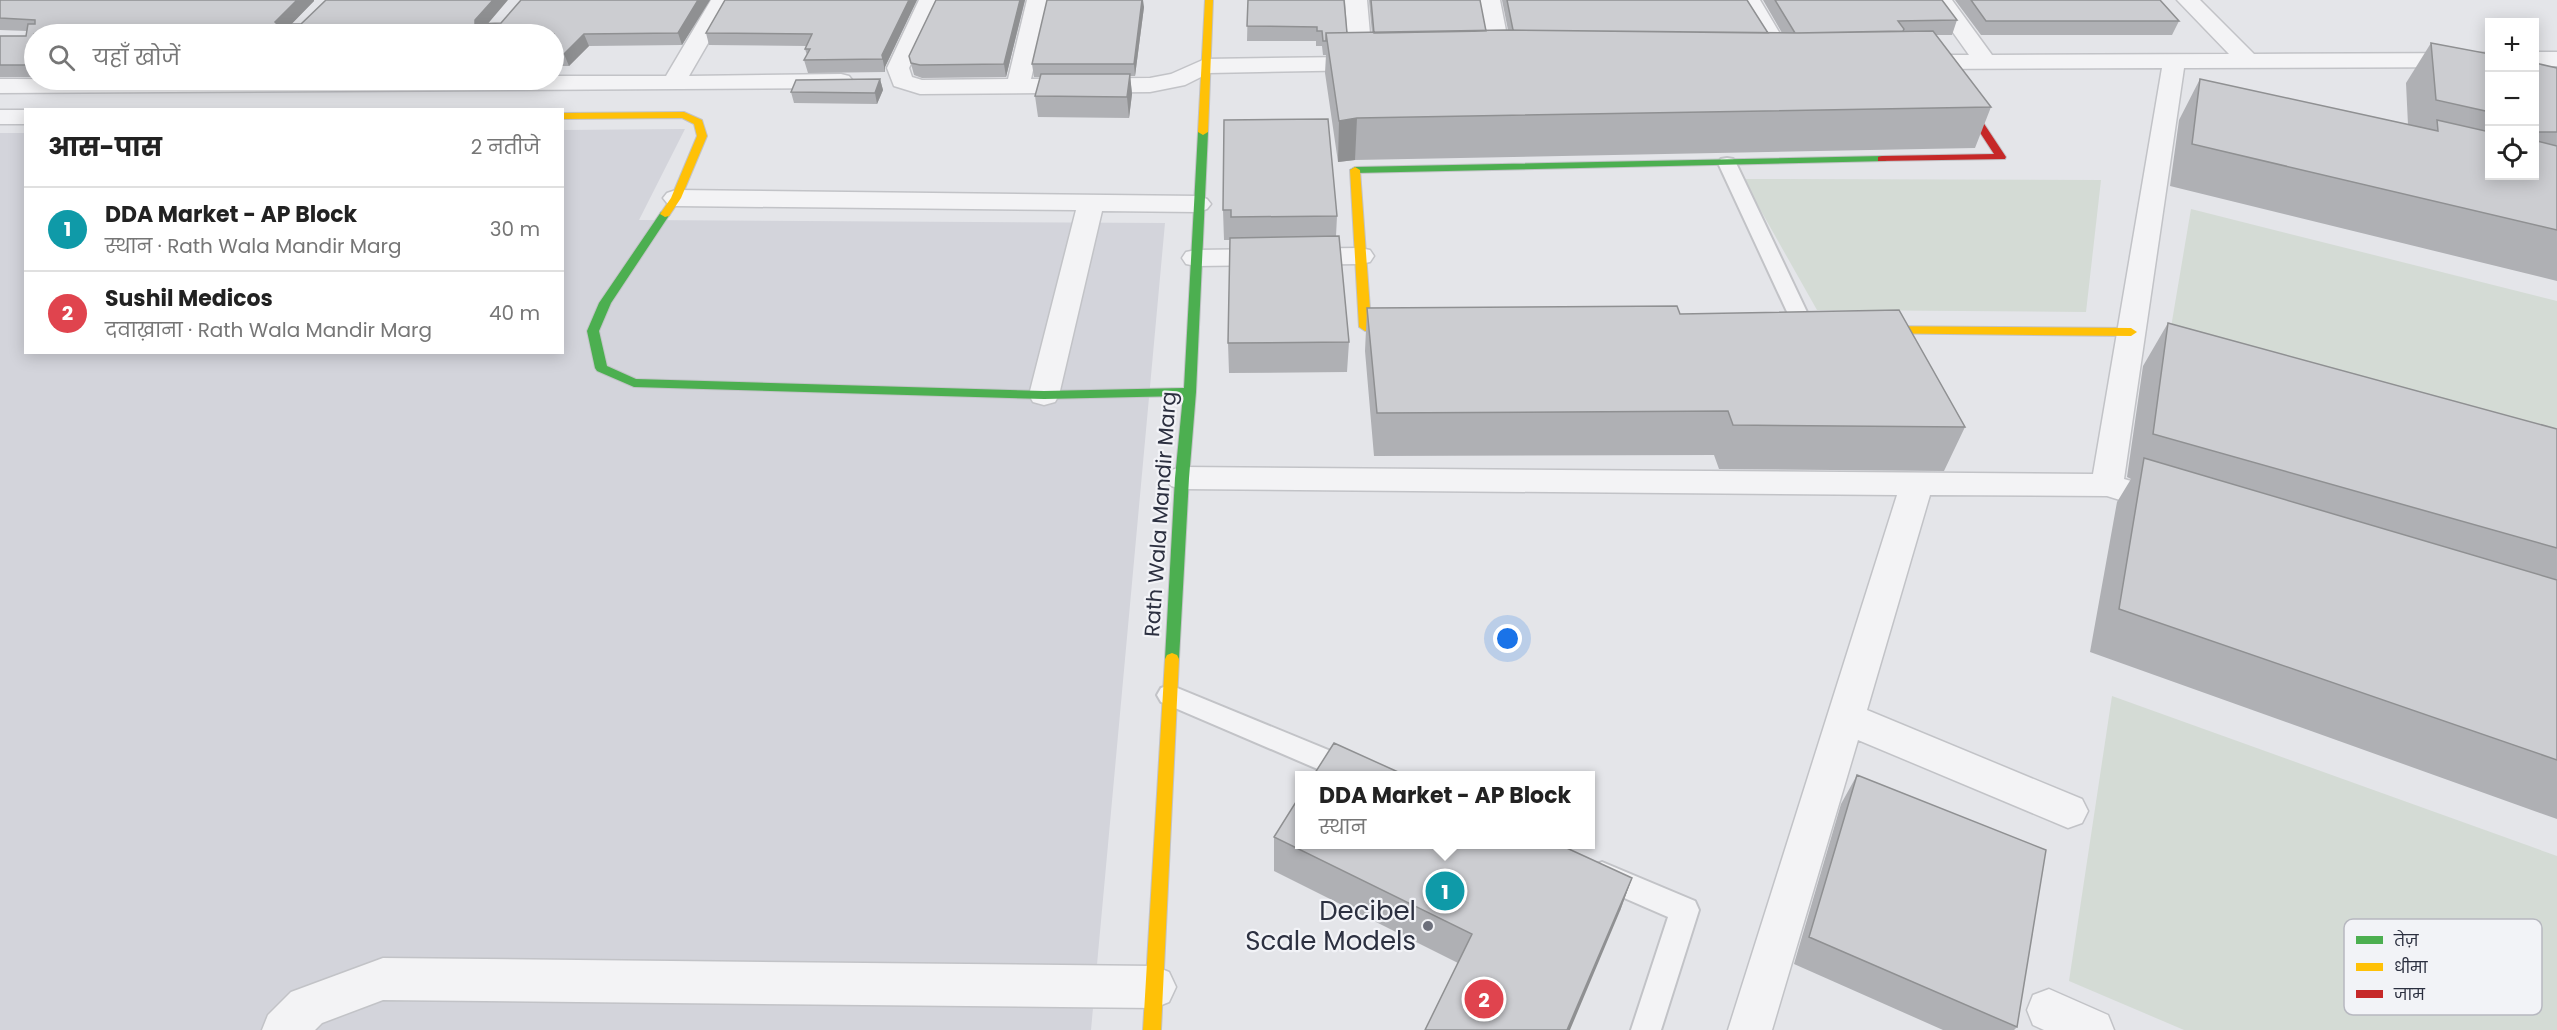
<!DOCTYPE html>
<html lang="hi">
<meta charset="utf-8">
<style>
body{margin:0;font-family:Poppins,"Noto Sans Devanagari",sans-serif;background:#f2f2f2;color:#222}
.controls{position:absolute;right:18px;top:18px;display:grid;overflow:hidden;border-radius:0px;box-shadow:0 3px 15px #0003}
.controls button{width:54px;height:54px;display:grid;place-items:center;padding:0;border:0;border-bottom:2px solid #e0e0e0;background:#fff;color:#222;font:30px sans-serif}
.you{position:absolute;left:1508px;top:639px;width:21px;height:21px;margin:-15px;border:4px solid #fff;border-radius:50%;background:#1a73e8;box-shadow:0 0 0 9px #1a73e833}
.badge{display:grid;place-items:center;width:39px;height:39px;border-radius:50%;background:#6c6f7b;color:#fff;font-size:20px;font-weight:700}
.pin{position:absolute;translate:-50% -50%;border:3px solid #fff;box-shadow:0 2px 6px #0006}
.popup{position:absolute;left:1295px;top:771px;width:300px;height:78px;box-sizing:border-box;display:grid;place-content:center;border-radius:0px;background:#fff;filter:drop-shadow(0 2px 4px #0005);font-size:20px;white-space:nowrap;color:#767676}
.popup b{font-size:22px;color:#222}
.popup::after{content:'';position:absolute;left:50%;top:100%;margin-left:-12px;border:12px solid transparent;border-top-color:#fff}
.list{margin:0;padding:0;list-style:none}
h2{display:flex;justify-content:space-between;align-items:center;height:78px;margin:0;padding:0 24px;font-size:26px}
h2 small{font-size:20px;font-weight:400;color:#767676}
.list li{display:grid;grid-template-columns:39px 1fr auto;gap:18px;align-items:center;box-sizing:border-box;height:84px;padding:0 24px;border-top:2px solid #e0e0e0}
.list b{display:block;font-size:22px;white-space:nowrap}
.list p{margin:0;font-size:20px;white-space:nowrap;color:#767676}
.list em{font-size:20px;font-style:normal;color:#767676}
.icon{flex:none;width:33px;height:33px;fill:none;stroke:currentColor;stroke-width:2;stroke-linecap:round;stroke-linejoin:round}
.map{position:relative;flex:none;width:2557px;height:1030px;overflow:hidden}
.search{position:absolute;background:#fff;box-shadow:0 3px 15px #0003;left:24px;top:24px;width:540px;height:66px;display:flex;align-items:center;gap:15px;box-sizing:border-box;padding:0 21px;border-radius:33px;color:#767676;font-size:22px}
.panel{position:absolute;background:#fff;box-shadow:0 3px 15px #0003;left:24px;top:108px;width:540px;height:246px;border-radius:0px}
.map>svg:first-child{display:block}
.built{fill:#d3d4db}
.green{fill:#d4dbd5}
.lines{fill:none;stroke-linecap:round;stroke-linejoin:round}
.lane-casing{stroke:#c2c3c7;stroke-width:4}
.street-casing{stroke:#c2c3c7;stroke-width:3}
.fast-casing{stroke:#c2c3c7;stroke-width:2}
.slow-casing{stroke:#c2c3c7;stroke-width:2}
.jam-casing{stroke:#c2c3c7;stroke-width:2}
.lane{fill:#f3f3f5;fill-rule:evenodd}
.street{fill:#f3f3f5;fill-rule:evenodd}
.fast{fill:#4caf50;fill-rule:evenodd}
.slow{fill:#ffc107;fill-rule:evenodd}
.jam{fill:#c62828;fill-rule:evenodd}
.wall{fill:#afb0b4}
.shaded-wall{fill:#8f9092}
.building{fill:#cccdd1;stroke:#8f9092;stroke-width:1.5}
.poi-dot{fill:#6c6f7b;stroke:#f2f3f7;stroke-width:2}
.labels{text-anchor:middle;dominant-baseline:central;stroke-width:4.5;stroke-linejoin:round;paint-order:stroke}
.street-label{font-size:21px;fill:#2c3040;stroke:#f2f3f7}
.near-poi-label{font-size:26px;fill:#2c3040;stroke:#f2f3f7;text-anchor:end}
.key{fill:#f2f3f7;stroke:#b7b8c0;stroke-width:1.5}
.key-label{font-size:16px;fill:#2c3040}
</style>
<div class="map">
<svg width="2557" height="1030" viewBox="0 0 2557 1030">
<rect width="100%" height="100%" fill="#e4e5e9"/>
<path class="built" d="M685 129 639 220 1165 223 1091 1030H0V133H25L26 352H562L563 130Z"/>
<path class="green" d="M1743 179 2101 180 2086 312 1817 310Z
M2191 209 2557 301V447L2169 339Z
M2112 696 2557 856V1030H2184L2069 981Z"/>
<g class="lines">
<defs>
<path id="lane" d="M1727 158 1733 159 1736 163 1815 329 1812 333H1798L1795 329 1718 163 1721 159Z
M1170 685 1372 768 1376 776H1334L1161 702 1157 695 1161 688Z
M1602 862 1695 901 1699 910 1661 1030H1631L1668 917 1592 884 1588 875 1592 866Z"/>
<path id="street" d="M711 0H733L689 76 841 74 849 76 853 81 849 86 841 88 0 93V79L554 80V76H666Z
M919 0H941L909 68 912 77 922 80 1008 79 1027 0H1049L1031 79 1150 78 1171 74 1205 59 1349 57 1345 0H1367L1372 57 1377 58 1380 63 1377 68 1369 70 1209 73 1185 85 1150 92 920 94 894 86 887 68Z
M1478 0H1500L1512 61 1509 66 1501 68 1493 66 1490 61Z
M1738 0H1760L1798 64 1795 69 1787 71 1779 69Z
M1930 0H1952L1992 55 2229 54 2177 0H2200L2254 54 2490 53V67L2184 68 2124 479 2180 495 2184 503 2180 511 2168 515 2107 496 1930 495 1867 710 2082 799 2088 811 2082 823 2068 828 1858 740 1772 1030H1728L1897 495 1182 489 1171 486 1166 478 1171 470 1182 467 2093 474 2162 68 1912 69 1904 67 1901 62 1904 57 1912 55H1969Z
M2534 52H2557V66H2534Z
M0 110H26V124H0Z
M676 190 1198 196 1207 199 1211 204 1207 209 1198 212 1102 211 1059 395 1055 402 1044 405 1033 402 1029 395 1076 210 676 206 667 203 663 198 667 193Z
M1360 248 1370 250 1374 256 1370 262 1360 264 1196 266 1186 264 1182 258 1186 252 1196 250Z
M383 958 1154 966 1169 972 1176 987 1169 1002 1154 1008 383 1000 322 1023 315 1030H262L268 1015 291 992Z
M2049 989 2108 1015 2114 1030H2044L2033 1025 2027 1010 2033 995Z"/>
<path id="fast" d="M1203 129 1208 132 1196 392 1189 478 1179 659 1177 663 1172 665 1167 663 1165 659 1175 478 1183 396 1044 399 634 387 597 371 595 368 587 331 599 303 661 212 665 211 670 214 611 303 599 331 607 366 636 379 1044 391 1184 388 1198 132Z
M1882 156 1886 157V161L1355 173 1350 170 1355 167Z"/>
<path id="slow" d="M1205 0H1213L1208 132 1203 135 1198 132Z
M684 112 702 120 707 136 681 198 669 216 665 217 660 214 671 198 697 136 694 124 682 118 562 119V113Z
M1355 167 1360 170 1371 323H1409L1413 324 1415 327 1413 330 1365 331 1359 327 1350 170Z
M1866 326 2131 328 2137 332 2131 336 1862 333 1860 330Z
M1172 653 1177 655 1179 659 1161 1030H1143L1165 659 1167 655Z"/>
<path id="jam" d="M1958 88 1961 89 2006 157 2005 159 1878 161V157L1882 156 1994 154 1953 91Z"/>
</defs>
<use href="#lane" class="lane-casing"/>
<use href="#street" class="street-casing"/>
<use href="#fast" class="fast-casing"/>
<use href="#slow" class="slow-casing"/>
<use href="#jam" class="jam-casing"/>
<use href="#lane" class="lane"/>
<use href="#street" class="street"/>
<use href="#fast" class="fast"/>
<use href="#slow" class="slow"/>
<use href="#jam" class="jam"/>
</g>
<path class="wall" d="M0 0 314 1 291 24 501 23 710 0 682 45 589 46 569 66H559L554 73V34H34V77H0V36H26L27 31 0 30Z
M725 0H917L885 67V72L808 73 804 60 807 55 805 49 807 46 709 45 706 33Z
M936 0H1025L1006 77 922 78 914 75 909 56Z
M1248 0 1347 33H1372L1369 0H1480L1486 31 1508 30 1502 0H1747L1768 33H1782L1763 0H1942L1957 20 1952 35H1936L1991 107 1975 148 1355 160 1338 162 1325 73 1326 55H1323L1322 46H1316V41H1247Z
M1955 0H2160L2179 21 2172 35H1981Z
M1144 7 1135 76H1130L1132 94 1129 118 1038 117 1035 96 1040 77H1034L1032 64Z
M2431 43 2490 54V176H2535V63L2557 68V281L2170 186 2179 120 2200 79 2408 125 2406 83Z
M880 79 883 90 877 104 794 103 791 92Z
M1223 210 1337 216 1336 236 1349 342 1347 372 1229 373 1228 343 1230 240H1224Z
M1367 308 1680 314 1965 427 1944 471 1719 469 1714 455 1374 456 1365 351Z
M2168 323 2557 429V819L2090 652 2117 502 2131 479 2127 477 2143 366Z
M1857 775 2017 1027 2014 1030H1943L1794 964 1841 804Z
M1274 837 1632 878 1620 911 1458 963 1274 871Z"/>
<path class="shaded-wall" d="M297 0H314V1L282 34 275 22Z
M493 0H508L480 33 475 24V20Z
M698 0H710L682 45 678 33Z
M909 0H917L885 67V72L882 55Z
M1020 0H1025L1006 77 1004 64Z
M1142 0H1143L1144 7 1135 76 1134 64Z
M584 34 589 46 569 66 564 54Z
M554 54 559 66 554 73Z
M1130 74 1132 94 1129 118 1127 97Z
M880 79 883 90 877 104 875 93Z
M1357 118 1355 160 1338 162 1339 121Z
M1632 878 1620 911 1570 1030H1567Z"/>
<path class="building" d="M0 0H297L275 22 277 24H301L326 0H493L475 20V24L501 23 521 0H698L678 33 584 34 564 54H554V34H34V65H0V36H26L28 24H35V20L0 18Z
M725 0H909L882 55 883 59 804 60 810 49H805L812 34 706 33Z
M936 0H1020L1004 64 920 65 911 63 909 56Z
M1047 0H1142L1134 64H1032Z
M1248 0H1344L1347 33H1326V41H1323L1322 31H1317V27L1247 26Z
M1371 0H1480L1486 31 1374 33Z
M1507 0H1747L1768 33 1513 30Z
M1775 0H1942L1957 20 1898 21 1904 29 1903 31 1795 33Z
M1971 0H2160L2179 21H1986Z
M1506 30 1798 33 1933 31 1991 107 1357 118 1339 121 1326 33Z
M2431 43 2490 54V112L2436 100Z
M2535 63 2557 68V132H2535Z
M1041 74H1130L1127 97 1035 96Z
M880 79 875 93 791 92 796 80Z
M2200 79 2438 131 2437 120 2490 132V176H2535V138L2537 141 2557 146V230L2192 144Z
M1328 119 1337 216 1231 217V210H1223L1224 120Z
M1339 236 1349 342 1228 343 1230 238Z
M1677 306 1680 314 1899 310 1965 427 1733 425 1728 411 1377 413 1367 308Z
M2168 323 2557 429V548L2153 434Z
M2144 458 2557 580V760L2119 609Z
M1334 743 1407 776H1313Z
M1857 775 2046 850 2017 1027 1809 937Z
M1299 797V844H1558L1632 878 1567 1030H1425L1472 934 1274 837Z"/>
<circle class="poi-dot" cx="1428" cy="926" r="6"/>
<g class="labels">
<g class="street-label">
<text transform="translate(1160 514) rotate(-86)">Rath Wala Mandir Marg</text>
</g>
<g class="near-poi-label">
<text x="1416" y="911">Decibel<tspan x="1416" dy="30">Scale Models</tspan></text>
</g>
</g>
<rect x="2344" y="919" width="198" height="96" rx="9" class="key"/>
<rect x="2356" y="936" width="27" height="8" fill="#4caf50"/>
<rect x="2356" y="963" width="27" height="8" fill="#ffc107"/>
<rect x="2356" y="990" width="27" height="8" fill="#c62828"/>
<g class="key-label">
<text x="2394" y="946">तेज़</text>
<text x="2394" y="973">धीमा</text>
<text x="2394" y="1000">जाम</text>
</g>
</svg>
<div class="controls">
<button>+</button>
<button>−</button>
<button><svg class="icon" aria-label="locate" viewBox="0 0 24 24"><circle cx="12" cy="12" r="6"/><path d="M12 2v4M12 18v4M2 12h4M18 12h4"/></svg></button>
</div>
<div class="you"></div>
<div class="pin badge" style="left:1445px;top:891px;background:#0f9aa8">1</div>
<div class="popup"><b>DDA Market - AP Block</b>स्थान</div>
<div class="pin badge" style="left:1484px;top:999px;background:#e0444e">2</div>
<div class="search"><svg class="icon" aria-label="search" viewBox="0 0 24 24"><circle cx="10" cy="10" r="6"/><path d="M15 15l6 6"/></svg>यहाँ खोजें</div>
<section class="panel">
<h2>आस-पास<small>2 नतीजे</small></h2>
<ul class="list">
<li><span class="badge" style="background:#0f9aa8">1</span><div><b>DDA Market - AP Block</b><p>स्थान · Rath Wala Mandir Marg</p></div><em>30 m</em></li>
<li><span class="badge" style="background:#e0444e">2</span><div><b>Sushil Medicos</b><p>दवाख़ाना · Rath Wala Mandir Marg</p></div><em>40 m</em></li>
</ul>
</section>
</div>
